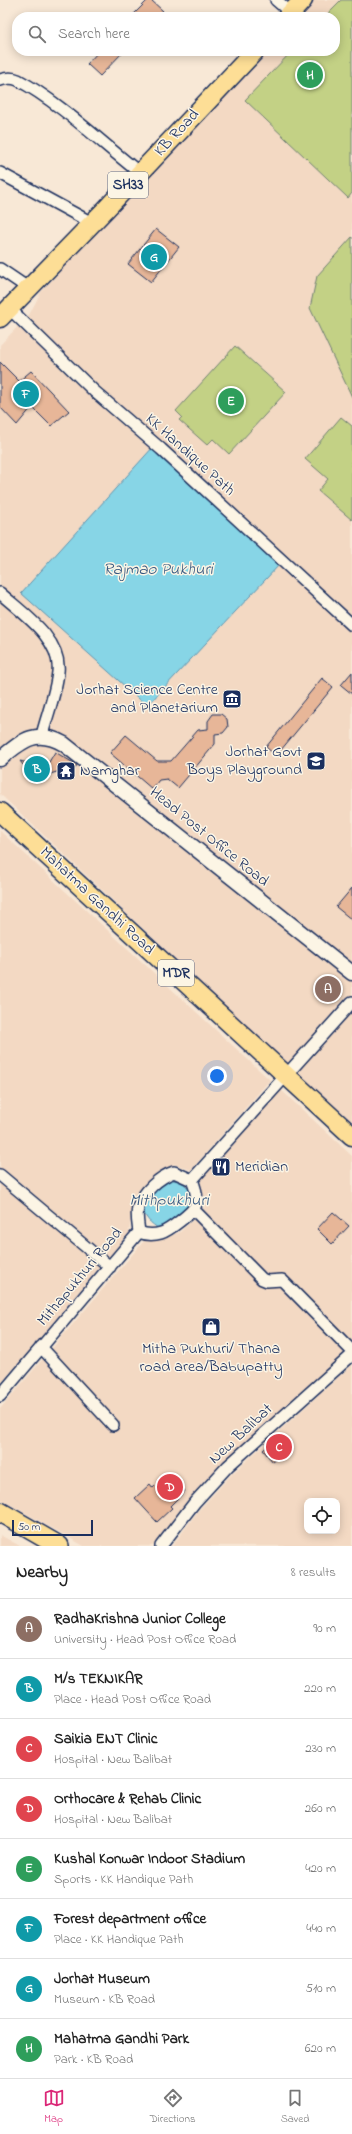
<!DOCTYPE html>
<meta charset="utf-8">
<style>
body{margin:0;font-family:"Indie Flower",sans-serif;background:#f6f6f6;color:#222}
.controls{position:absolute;right:12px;bottom:12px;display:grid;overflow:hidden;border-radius:8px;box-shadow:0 2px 10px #0003}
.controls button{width:36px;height:36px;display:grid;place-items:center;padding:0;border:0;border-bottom:1px solid #e0e0e0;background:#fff;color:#222;font:20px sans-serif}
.scale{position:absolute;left:12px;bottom:10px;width:81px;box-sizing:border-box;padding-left:4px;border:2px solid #1b2f5e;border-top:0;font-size:11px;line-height:14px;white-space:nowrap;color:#1b2f5e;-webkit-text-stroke:3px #fcf5e5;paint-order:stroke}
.you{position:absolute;left:217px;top:1076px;width:14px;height:14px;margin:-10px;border:3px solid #fff;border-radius:50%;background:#1a73e8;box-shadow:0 0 0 6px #1a73e833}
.badge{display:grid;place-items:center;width:26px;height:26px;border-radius:50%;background:#db2777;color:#fff;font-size:13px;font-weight:700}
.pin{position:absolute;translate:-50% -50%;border:2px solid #fff;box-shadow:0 1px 4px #0006}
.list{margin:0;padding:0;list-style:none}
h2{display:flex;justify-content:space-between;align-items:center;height:52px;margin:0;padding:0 16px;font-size:17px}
h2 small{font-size:13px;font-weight:400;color:#767676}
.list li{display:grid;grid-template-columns:26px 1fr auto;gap:12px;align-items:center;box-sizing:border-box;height:60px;padding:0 16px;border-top:1px solid #e0e0e0}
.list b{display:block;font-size:15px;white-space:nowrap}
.list p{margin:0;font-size:13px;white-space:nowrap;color:#767676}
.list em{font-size:13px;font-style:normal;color:#767676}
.icon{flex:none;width:22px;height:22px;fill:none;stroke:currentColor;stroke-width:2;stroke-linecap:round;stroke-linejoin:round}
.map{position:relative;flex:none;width:352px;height:1546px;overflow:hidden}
.search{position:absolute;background:#fff;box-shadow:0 2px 10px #0003;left:12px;right:12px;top:12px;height:44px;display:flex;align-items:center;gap:10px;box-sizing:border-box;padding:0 14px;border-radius:16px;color:#767676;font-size:15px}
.sheet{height:532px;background:#fff}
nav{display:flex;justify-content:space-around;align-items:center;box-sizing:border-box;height:56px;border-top:1px solid #e0e0e0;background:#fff;font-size:11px;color:#767676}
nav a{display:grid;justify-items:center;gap:2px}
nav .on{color:#db2777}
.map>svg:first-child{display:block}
.built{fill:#f3d9c3;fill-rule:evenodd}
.green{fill:#c3d185;stroke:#6f8072}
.water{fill:#87d5e6;stroke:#5c93b0}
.building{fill:#e7b698;stroke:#1b2f5e}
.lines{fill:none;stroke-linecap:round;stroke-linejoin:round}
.minor-casing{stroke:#1b2f5e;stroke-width:14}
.tertiary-casing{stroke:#1b2f5e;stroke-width:17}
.primary-casing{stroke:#1b2f5e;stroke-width:21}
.trunk-casing{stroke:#1b2f5e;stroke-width:22}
.minor{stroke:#fcf5e5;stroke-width:11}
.tertiary{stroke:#fcf5e5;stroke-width:14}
.primary{stroke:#fdde96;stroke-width:18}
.trunk{stroke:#fdde96;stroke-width:19}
.labels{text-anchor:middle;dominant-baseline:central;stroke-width:3;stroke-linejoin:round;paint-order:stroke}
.shield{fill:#fcf5e5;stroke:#5e6a86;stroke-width:1}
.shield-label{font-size:15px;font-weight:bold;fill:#1b2f5e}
.street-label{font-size:16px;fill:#1b2f5e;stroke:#fcf5e5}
.poi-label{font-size:16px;fill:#1b2f5e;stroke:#fcf5e5;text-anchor:end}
.water-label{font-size:17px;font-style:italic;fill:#365880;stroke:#fcf5e5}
</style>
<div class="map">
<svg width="352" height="1546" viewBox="0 0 352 1546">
<rect width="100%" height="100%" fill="#f8e8d6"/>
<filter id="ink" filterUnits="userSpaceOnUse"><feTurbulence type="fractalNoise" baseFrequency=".025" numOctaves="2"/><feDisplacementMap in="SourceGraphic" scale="8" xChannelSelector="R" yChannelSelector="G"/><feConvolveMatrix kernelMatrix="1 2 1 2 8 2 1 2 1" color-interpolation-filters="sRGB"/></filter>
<g filter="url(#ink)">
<path class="built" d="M314 0H352V1126L0 794V345L29 315 41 292 167 154 264 51H335V17H298Z
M0 831 270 1080 191 1170 174 1164 155 1178 133 1202 129 1233 0 1385Z
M281 1090 352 1156V1347L204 1481 153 1546H84L0 1499V1409L150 1234 164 1239 180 1232 202 1212 206 1203 199 1181Z
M352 1365V1546H172L199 1510 233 1473ZM307 1501H337V1531H307Z
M0 1535 20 1546H0Z"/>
<path class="green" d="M341 0H352V193L348 198 245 100 292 51H335V17H324Z
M352 237V397L310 308 317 276Z
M235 346 286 392 229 454 213 439 207 445 179 420 182 417 176 411Z
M341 417 352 426V520L318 491 328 479 305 459Z"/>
<path class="water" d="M154 446 280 564 147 706 21 593Z
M172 1180C185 1181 190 1189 194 1200L175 1219 160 1229C151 1224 143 1217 143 1206L159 1185Z"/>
<path class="building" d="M148 0H151L163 11 157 17H131Z
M99 51H124L100 76 87 64Z
M156 229 179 247 151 282 128 264Z
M0 362 19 381 31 371 69 411 51 426 32 407 17 425 0 407Z
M352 672V694L341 685Z
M322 678 333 687 276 756 266 747Z
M213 714H221L227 719 228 727 223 733 215 734V744L178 788 167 779 159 780 152 789 110 753 126 735 157 761H171L198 730 208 729V721Z
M55 752 77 765 69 778 60 771 34 779 20 761 32 764 43 756 46 767Z
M352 888V920L336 907Z
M333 1212 349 1226 332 1244 317 1229Z
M280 1436 291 1448 273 1462 263 1450Z
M168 1473 185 1491 170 1506 172 1508 157 1522 135 1498 150 1484 153 1488Z"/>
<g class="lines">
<defs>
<path id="minor" d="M276 0 291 13
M0 80C6 78 12 77 18 80 58 101 103 144 140 173
M0 173 92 223
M0 269 28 288
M9 308 94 391 161 449 352 625
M0 593C22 613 62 639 58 672 56 693 47 715 42 735
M0 1175 110 1267
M193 1209 262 1279 267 1281 282 1280 352 1351
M139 1232C146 1235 154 1235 161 1233 168 1231 194 1212 196 1204 198 1196 195 1187 192 1180
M41 1347 113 1425
M0 1396 139 1232C138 1224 136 1215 138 1207 143 1192 159 1177 174 1172L192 1180 352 1002
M161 1546 195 1502 228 1466 352 1355"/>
<path id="tertiary" d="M0 759C22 741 35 728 64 744L352 973"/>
<path id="primary" d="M287 17 303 0
M0 318 106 209 255 51
M0 812 352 1136"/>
<path id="trunk" d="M0 1512 59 1546"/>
</defs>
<use href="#minor" class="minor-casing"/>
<use href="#tertiary" class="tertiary-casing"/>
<use href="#primary" class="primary-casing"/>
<use href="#trunk" class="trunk-casing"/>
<use href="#minor" class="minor"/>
<use href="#tertiary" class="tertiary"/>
<use href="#primary" class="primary"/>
<use href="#trunk" class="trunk"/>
</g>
</g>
<defs>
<symbol id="museum-square" viewBox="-11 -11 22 22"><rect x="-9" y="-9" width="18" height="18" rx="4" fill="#1b2f5e" stroke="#fcf5e5"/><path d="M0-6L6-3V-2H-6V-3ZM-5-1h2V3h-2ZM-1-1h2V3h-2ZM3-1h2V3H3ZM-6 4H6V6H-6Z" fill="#fff"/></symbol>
<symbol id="school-square" viewBox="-11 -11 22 22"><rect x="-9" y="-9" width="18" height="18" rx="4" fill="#1b2f5e" stroke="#fcf5e5"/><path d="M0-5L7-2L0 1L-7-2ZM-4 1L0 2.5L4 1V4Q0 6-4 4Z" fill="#fff"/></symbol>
<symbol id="temple-square" viewBox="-11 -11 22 22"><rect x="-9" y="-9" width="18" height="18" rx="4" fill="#1b2f5e" stroke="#fcf5e5"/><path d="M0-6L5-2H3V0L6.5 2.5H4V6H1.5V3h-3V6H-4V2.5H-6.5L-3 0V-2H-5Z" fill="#fff"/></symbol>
<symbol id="restaurant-square" viewBox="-11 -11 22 22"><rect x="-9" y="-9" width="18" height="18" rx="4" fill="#1b2f5e" stroke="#fcf5e5"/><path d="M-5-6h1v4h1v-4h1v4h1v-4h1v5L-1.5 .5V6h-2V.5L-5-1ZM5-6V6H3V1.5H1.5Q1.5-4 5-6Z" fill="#fff"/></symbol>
<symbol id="shop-square" viewBox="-11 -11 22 22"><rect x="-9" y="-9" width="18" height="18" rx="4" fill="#1b2f5e" stroke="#fcf5e5"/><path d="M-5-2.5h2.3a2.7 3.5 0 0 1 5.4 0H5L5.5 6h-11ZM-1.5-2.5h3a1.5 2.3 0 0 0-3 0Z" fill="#fff"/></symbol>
</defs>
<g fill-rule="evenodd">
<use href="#museum-square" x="221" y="688" width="22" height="22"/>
<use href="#school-square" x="305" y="750" width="22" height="22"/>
<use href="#temple-square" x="55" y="760" width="22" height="22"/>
<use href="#restaurant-square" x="210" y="1156" width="22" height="22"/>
<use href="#shop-square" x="200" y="1316" width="22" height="22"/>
</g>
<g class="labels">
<g class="shield">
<rect x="108" y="172" width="40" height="26" rx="3"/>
<rect x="158" y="960" width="36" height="26" rx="3"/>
</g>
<g class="shield-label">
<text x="128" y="185">SH33</text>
<text x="176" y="973">MDR</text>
</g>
<g class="street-label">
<text transform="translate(177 133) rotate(-47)">KB Road</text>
<text transform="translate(190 455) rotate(42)">KK Handique Path</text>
<text transform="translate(209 837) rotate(39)">Head Post Office Road</text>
<text transform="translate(97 901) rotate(43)">Mahatma Gandhi Road</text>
<text transform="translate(80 1277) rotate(-50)">Mithapukhuri Road</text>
<text transform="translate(241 1434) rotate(-43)">New Balibat</text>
</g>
<g class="poi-label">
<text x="218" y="690">Jorhat Science Centre<tspan x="218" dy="18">and Planetarium</tspan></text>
<text x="302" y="752">Jorhat Govt<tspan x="302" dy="18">Boys Playground</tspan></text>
<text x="80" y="771" text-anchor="start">Namghar</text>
<text x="235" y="1167" text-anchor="start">Meridian</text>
<text x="211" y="1349" text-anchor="middle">Mitha Pukhuri/ Thana<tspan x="211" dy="18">road area/Babupatty</tspan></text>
</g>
<g class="water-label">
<text x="158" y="569">Rajmao Pukhuri</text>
<text x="169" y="1200">Mithpukhuri</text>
</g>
</g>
</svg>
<div class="controls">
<button><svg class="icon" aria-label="locate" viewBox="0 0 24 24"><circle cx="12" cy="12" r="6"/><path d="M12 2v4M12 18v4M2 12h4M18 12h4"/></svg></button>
</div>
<div class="scale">50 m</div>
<div class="you"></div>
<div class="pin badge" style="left:328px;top:989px;background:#8d6e63">A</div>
<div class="pin badge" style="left:37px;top:769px;background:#0f9aa8">B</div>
<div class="pin badge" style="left:279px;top:1447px;background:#e0444e">C</div>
<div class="pin badge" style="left:170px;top:1487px;background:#e0444e">D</div>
<div class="pin badge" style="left:231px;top:401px;background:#2e9e5b">E</div>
<div class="pin badge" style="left:26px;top:394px;background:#0f9aa8">F</div>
<div class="pin badge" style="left:154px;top:257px;background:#0f9aa8">G</div>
<div class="pin badge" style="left:310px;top:75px;background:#2e9e5b">H</div>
<div class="search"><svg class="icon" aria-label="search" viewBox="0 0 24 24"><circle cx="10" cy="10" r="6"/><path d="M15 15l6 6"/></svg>Search here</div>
</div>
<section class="sheet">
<h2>Nearby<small>8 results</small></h2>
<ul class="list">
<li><span class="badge" style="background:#8d6e63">A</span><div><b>RadhaKrishna Junior College</b><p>University · Head Post Office Road</p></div><em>90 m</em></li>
<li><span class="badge" style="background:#0f9aa8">B</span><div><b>M/s TEKNIKAR</b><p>Place · Head Post Office Road</p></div><em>220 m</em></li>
<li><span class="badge" style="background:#e0444e">C</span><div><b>Saikia ENT Clinic</b><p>Hospital · New Balibat</p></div><em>230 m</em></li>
<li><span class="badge" style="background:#e0444e">D</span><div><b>Orthocare &amp; Rehab Clinic</b><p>Hospital · New Balibat</p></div><em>260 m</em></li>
<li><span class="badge" style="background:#2e9e5b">E</span><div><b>Kushal Konwar Indoor Stadium</b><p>Sports · KK Handique Path</p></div><em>420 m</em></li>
<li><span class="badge" style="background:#0f9aa8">F</span><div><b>Forest department office</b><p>Place · KK Handique Path</p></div><em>440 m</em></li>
<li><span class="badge" style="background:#0f9aa8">G</span><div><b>Jorhat Museum</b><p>Museum · KB Road</p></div><em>510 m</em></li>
<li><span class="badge" style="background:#2e9e5b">H</span><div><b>Mahatma Gandhi Park</b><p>Park · KB Road</p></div><em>620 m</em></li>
</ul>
</section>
<nav>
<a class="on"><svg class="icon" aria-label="map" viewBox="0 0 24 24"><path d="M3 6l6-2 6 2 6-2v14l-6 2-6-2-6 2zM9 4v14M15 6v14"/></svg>Map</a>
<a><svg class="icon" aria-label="directions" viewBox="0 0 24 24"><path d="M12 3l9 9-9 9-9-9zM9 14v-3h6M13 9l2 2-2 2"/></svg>Directions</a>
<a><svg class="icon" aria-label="saved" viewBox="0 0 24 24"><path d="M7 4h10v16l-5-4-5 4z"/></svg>Saved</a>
</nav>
